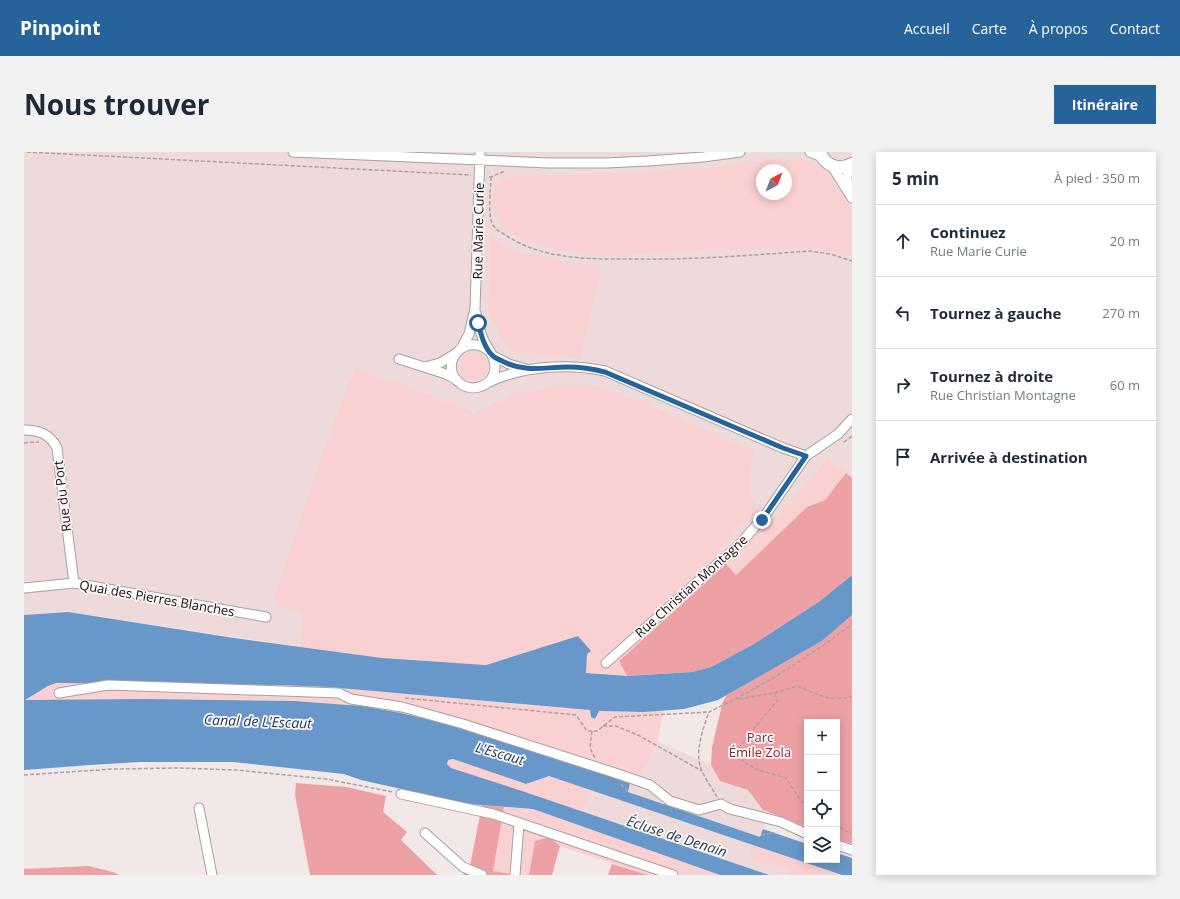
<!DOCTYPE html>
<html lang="fr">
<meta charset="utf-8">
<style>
body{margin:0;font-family:"Open Sans",sans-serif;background:#f2f2f3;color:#1f2937}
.controls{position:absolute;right:12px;bottom:12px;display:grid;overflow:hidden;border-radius:0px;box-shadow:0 2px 10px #0003}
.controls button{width:36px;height:36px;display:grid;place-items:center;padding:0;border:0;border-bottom:1px solid #e0e1e3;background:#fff;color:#1f2937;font:20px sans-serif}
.compass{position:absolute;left:732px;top:12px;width:36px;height:36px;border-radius:50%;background:#fff;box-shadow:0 2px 10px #0003;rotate:41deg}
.stop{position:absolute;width:12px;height:12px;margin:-9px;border:3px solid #26639a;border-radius:50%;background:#fff}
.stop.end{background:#26639a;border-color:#fff;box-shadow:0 1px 4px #0008}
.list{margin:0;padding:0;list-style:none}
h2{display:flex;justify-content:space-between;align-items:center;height:52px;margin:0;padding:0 16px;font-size:17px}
h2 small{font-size:13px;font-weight:400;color:#747a83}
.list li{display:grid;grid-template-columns:26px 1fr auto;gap:12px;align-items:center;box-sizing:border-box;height:72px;padding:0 16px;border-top:1px solid #e0e1e3}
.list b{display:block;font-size:15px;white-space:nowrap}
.list p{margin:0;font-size:13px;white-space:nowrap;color:#747a83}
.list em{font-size:13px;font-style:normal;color:#747a83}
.icon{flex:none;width:22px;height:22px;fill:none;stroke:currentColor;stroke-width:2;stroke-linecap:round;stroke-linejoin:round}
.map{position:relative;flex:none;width:828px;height:723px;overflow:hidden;border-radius:0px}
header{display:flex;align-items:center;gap:24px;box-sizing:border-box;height:56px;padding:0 20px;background:#26639a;color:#fff}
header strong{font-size:19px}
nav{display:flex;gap:22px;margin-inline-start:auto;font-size:14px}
.intro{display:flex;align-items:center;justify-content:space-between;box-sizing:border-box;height:96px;padding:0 24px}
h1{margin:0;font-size:28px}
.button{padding:10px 18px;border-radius:0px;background:#26639a;color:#fff;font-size:14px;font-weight:700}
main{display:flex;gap:24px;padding:0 24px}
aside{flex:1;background:#fff;border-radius:0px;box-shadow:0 2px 10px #0003}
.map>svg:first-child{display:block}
.built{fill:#eedada;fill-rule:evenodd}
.green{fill:#fad1d2;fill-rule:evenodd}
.forest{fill:#eda1a4}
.water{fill:#6798c9}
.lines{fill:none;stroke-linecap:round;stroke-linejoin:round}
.minor-casing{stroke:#a99f9f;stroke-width:11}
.major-casing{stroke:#a99f9f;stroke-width:14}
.path{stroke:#aba3a3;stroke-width:1.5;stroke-dasharray:4 2;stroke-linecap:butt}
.minor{stroke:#fff;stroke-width:9}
.major{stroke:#fff;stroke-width:12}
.route{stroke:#26639a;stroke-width:5}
.labels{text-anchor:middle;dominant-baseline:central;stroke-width:3.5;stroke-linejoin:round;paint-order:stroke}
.street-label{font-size:13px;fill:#131010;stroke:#fff6f6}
.park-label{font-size:13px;fill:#802933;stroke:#fff6f6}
.water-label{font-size:14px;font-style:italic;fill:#14395a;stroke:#fff6f6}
</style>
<header>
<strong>Pinpoint</strong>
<nav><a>Accueil</a><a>Carte</a><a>À propos</a><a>Contact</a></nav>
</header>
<div class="intro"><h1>Nous trouver</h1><a class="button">Itinéraire</a></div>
<main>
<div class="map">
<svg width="828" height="723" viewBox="0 0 828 723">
<rect width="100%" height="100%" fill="#f3e8e8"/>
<path class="built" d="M0 0H828V326L804 308 752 363 702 412 654 356 250 449 279 462 276 495 44 460 0 463ZM738 18H762V42H738Z
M633 589 687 613 696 629 724 638 739 658 745 661 736 685 604 640 608 622 618 625Z
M567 638 730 693 726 706 765 719 764 723H745L559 660Z"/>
<path class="green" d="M761 5 789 10 799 18 809 29 828 58V104L792 96 719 97 571 103 534 97 498 88 479 77 470 55V35L477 27 488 24 627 20 685 16ZM738 18H762V42H738Z
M467 83 481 95 495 100 523 106 576 115 577 122 556 207 543 204H520L491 200 479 188 464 159Z
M436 214a14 14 0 1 1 28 0a14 14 0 1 1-28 0Z
M331 216 448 259V262L490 242 538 233 574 235 621 251 731 299 727 311 726 340 734 358 692 401 702 412 752 363 804 307 822 321 801 348 783 355 712 423 702 412 595 509 603 524 561 521 563 502 554 484 462 513 358 506 276 495 279 462 249 449 300 296Z
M32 531 255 533 304 535 567 558V565L571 567 575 559 620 560 640 558 633 589 618 625 608 622 606 631C530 608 456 577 378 561 325 550 271 549 217 548 145 547 73 547 0 549L24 534Z
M429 607 502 632 525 624 567 638 559 660 498 639 427 616 423 612 424 608Z
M480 655 509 657 696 723H624L536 694 525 685 511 689 505 723H493L469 719Z
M730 693 818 723H764L765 719 725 706Z"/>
<path class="forest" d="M822 321 828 326V423L796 449 730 492 687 515 668 520 603 524 595 509 702 412 712 423 783 355 801 348Z
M828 463V692L813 687V570H783V675L739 658 724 638 696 629 687 613 688 595 699 549 703 543 798 489Z
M272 631 322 635 362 644 359 660 383 680 377 688 413 723H286L271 643Z
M458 653 480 655 469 719 493 723H439L446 714Z
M525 685 536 694 528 723H505L511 689Z
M588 712 624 723H584Z
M65 714 89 720 95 723H0V717Z"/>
<path class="water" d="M828 423V463L798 489 694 548 660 557 620 560 575 559 571 567 567 565 566 558 304 535 255 533 32 531 24 534 1 548 122 547 270 549 338 554 377 561 428 573 606 631 604 640 736 685 739 677 783 692V708H813V701L828 706V723H818L525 624 502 632 429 607 424 608 423 612 427 616 498 639 745 723H696L509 657 445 652 337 628 320 622 209 610H116L66 613 0 618V463L44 460 210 486 358 506 462 513 554 484 567 499 563 502 562 521 603 524 668 520 687 515 730 492 796 449Z"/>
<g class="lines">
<defs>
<path id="minor" d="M269 0 524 11H582L624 9 679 5 716 0
M786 0 798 5
M808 14 828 46
M824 37 823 25 826 13
M452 161C453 170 456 179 459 187 462 194 467 199 469 206 474 217 469 230 458 234 451 237 443 236 437 232 413 216 438 179 464 198
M438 195 445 182 451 157 456 0
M469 204 485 212 502 217
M375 207 422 222 433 228
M401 215 416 211 431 202
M465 230C500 214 543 211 581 219L759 296 782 304
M0 278C15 278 26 282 33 296L50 431
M0 436 50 431 242 465
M582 511 717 391 742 362 782 304 814 282 828 267
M35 541 84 533 315 541 327 547 378 555 439 572 591 621 626 633 646 649 675 658 697 652 706 657 757 670 783 682
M377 642 469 662 649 723
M175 656 188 723
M401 681 439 715 458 723
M813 693 828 698
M491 723 495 672"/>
<path id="major" d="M796 0C801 14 815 19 828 12"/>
</defs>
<use href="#minor" class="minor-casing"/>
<use href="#major" class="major-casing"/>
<path class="path" d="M3 0 447 23
M465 25H467L481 19
M467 25C467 36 463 64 469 73 472 78 478 81 483 84 522 109 569 107 613 107 670 108 728 103 786 99L806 102 828 109
M820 290 828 284
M0 291 15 290
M750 541 753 549 723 585 716 595 719 609 731 617 762 626 777 649 783 654
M381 546 552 563 563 579H573L591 565 685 560
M715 547 750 541 773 534C792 542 808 551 828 544
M579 574H592L614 583 678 619
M568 579 566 596 571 606
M0 623 89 617 156 616 212 618 302 627 369 640
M597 632 604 640
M693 645C687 634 677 622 675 609 673 593 680 574 685 560 736 536 784 506 828 472
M813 670 817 676 828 682
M737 683 751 681"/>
<use href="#minor" class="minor"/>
<use href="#major" class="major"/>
</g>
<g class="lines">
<path class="route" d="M454 171C457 182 460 196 469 204 472 207 477 208 480 210 503 221 520 215 544 215 557 215 569 217 581 220L759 296 782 304 738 368"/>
</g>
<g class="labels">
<g class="street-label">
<text transform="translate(454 79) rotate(-89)">Rue Marie Curie</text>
<text transform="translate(38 344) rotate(-97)">Rue du Port</text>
<text transform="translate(667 434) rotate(-42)">Rue Christian Montagne</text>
<text transform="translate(133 446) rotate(10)">Quai des Pierres Blanches</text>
</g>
<g class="park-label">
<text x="736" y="585">Parc<tspan x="736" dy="15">Émile Zola</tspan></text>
</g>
<g class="water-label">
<text transform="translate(234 569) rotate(2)">Canal de L'Escaut</text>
<text transform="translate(476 601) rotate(16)">L'Escaut</text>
<text transform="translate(653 684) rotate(18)">Écluse de Denain</text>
</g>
</g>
</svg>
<div class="controls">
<button>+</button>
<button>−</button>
<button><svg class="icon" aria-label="locate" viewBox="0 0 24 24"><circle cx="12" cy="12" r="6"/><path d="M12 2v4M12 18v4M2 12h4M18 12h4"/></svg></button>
<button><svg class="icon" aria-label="layers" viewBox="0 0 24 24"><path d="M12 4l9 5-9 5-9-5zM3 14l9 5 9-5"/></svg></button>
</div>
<svg class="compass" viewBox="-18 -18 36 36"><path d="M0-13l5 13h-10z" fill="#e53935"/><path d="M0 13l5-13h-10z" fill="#747a83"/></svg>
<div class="stop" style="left:454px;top:171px"></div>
<div class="stop end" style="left:738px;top:368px"></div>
</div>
<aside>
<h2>5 min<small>À pied · 350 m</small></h2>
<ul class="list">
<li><svg class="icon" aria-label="ahead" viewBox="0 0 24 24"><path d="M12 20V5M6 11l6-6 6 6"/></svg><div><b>Continuez</b><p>Rue Marie Curie</p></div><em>20 m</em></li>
<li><svg class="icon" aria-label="left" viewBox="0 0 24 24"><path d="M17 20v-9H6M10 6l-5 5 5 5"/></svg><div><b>Tournez à gauche</b></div><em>270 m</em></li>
<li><svg class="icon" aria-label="right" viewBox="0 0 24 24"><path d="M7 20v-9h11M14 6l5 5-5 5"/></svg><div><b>Tournez à droite</b><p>Rue Christian Montagne</p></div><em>60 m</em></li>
<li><svg class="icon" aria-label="arrive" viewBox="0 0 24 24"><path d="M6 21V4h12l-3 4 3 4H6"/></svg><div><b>Arrivée à destination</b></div></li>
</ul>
</aside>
</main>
